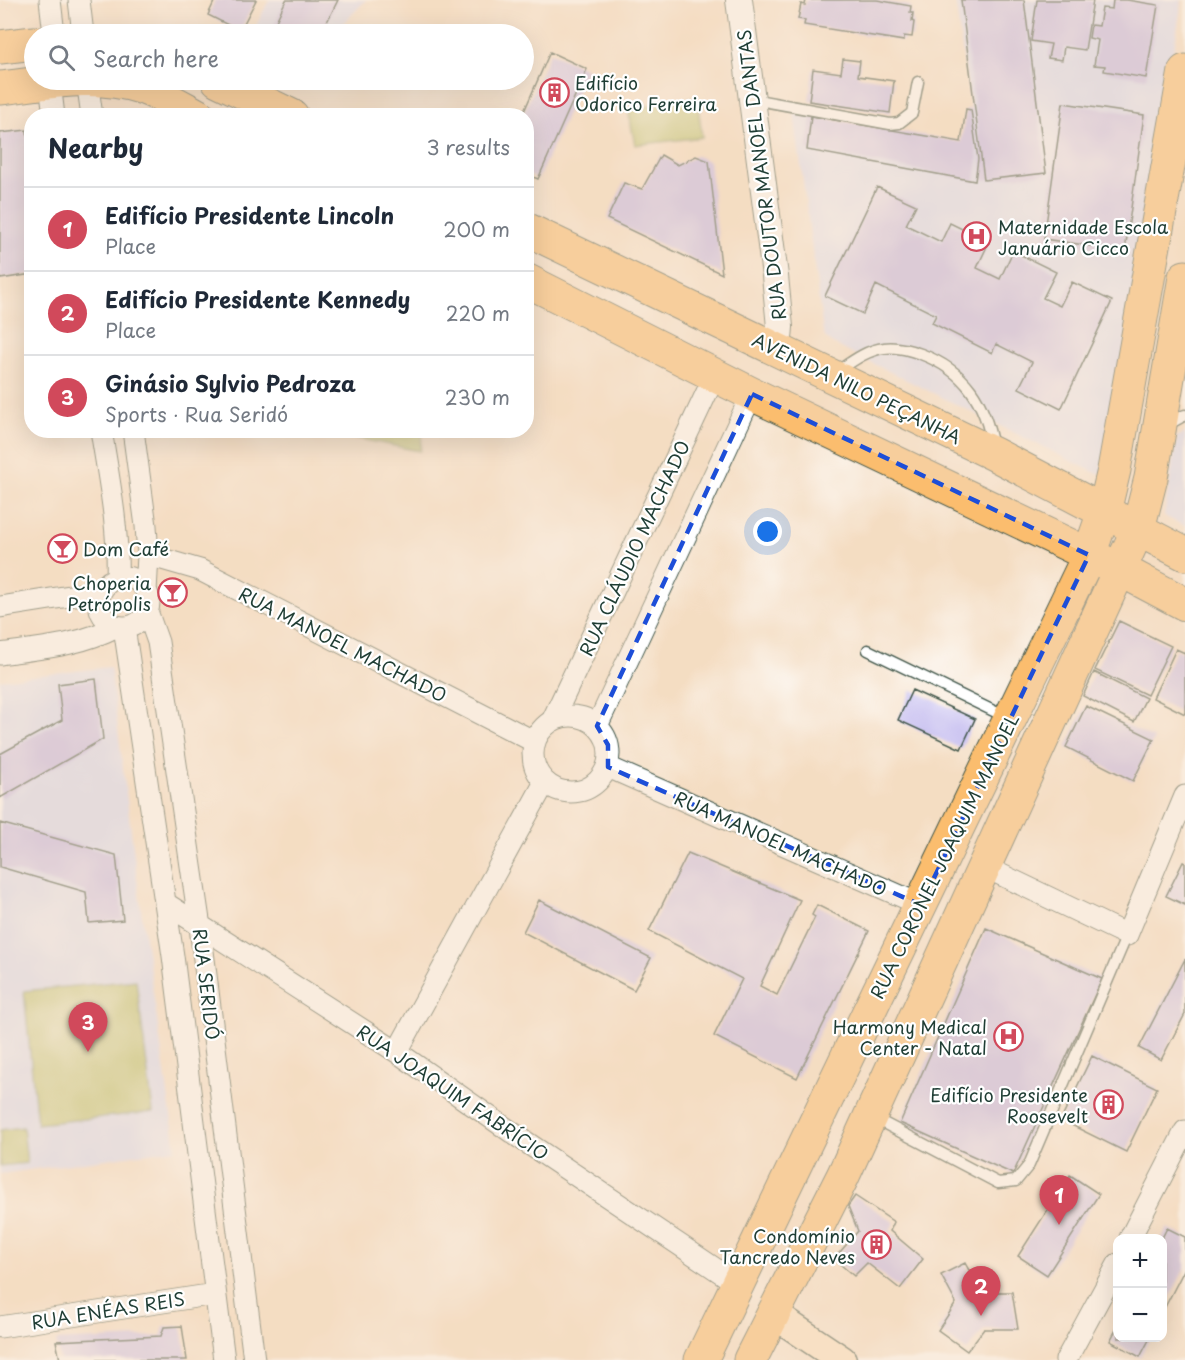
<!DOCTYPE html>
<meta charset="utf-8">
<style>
body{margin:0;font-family:"Playpen Sans",sans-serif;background:#f2f2f3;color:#1f2937}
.controls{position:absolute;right:18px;bottom:18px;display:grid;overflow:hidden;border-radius:12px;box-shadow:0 6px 24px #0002}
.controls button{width:54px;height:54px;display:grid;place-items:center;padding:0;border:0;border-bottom:2px solid #e0e1e3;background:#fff;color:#1f2937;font:30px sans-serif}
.you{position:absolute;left:768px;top:532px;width:21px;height:21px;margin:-15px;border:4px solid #fff;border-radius:50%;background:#1a73e8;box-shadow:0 0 0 9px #1a73e833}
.badge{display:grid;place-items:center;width:39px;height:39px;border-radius:50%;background:#d1495b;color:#fff;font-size:20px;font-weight:700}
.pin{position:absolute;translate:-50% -50px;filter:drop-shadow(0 2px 3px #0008)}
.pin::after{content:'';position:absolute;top:32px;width:21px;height:18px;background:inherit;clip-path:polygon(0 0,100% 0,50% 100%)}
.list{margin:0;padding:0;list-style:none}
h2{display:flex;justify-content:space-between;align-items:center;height:78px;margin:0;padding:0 24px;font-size:26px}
h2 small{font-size:20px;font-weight:400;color:#747a83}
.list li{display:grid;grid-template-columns:39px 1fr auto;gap:18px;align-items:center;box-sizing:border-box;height:84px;padding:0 24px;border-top:2px solid #e0e1e3}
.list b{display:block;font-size:22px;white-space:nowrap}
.list p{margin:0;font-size:20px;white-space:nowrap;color:#747a83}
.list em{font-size:20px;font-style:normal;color:#747a83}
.icon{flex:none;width:33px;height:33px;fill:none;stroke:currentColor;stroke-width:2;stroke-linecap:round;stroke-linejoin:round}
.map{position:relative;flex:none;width:1185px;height:1360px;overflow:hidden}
.search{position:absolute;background:#fff;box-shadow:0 6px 24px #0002;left:24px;top:24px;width:510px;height:66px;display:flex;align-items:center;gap:15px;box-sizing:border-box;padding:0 21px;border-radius:33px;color:#747a83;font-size:22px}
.panel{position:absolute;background:#fff;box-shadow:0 6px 24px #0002;left:24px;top:108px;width:510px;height:330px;border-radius:24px}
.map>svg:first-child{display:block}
.built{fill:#d2d9f9}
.green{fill:#b2be60;stroke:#687e4a;stroke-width:1.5}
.building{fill:#bfb6ed}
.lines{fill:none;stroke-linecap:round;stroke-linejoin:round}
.service-casing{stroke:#3f5549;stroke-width:13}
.minor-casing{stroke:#3f5549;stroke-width:23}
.tertiary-casing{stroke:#3f5549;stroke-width:28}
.secondary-casing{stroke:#3f5549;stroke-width:31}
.primary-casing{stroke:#3f5549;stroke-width:35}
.service{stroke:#fff;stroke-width:10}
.minor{stroke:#fff;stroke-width:21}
.tertiary{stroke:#fff;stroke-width:26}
.secondary{stroke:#fde5c5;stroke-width:28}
.primary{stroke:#fbbd6e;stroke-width:33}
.marked{fill:none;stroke:#1d4ed8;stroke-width:4.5;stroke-dasharray:12 8;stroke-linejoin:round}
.labels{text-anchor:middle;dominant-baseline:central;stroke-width:4.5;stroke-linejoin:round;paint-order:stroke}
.poi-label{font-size:18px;fill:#1f3d34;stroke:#fff;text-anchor:end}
.street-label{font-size:18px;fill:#1f3d34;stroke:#fff}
</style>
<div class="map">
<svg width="1185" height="1360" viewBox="0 0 1185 1360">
<rect width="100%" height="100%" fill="#fff"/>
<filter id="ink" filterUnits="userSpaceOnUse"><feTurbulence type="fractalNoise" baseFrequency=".0167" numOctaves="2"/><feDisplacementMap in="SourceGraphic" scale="12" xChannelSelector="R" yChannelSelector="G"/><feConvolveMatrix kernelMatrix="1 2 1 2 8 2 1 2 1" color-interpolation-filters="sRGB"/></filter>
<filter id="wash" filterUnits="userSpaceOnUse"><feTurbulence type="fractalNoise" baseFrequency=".008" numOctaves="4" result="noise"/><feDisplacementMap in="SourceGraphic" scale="24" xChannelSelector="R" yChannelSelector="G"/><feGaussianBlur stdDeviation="1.35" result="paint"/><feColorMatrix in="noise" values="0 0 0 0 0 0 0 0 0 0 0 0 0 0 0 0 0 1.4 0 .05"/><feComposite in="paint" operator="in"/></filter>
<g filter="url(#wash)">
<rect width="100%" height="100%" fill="#f4ddc2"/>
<path class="built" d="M269 0H366L333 34H252Z
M955 0H1182L1104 471 1098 474 833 344 825 337 823 331 794 113 961 142 966 109 971 110Z
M1185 433V526L1164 516 1177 437Z
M110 667 142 917 176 1149 0 1174V680Z"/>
<path class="green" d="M697 97 702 137 635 145 628 109Z
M346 430 423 431 420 451 345 436Z
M136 980 153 1112 37 1124 24 991Z
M23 1127 27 1163 0 1166V1130Z"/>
<g id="blocks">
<path class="building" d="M215 0H256L240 31 208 15Z
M286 0H338L321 34H270Z
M806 0H877L911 6 910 13H913L912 21 914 22 912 37 904 36V41L804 25 805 20 798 19 801 4 805 5Z
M961 0H1024L1046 173 984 180Z
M1037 0H1093L1085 50 1064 47 1062 60 1048 58 1051 44 1031 41Z
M1113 0H1127L1158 5 1146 78 1104 71 1105 66 1094 65 1098 40 1089 38 1091 25 1099 26 1102 8 1112 9Z
M550 52 587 69 538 179 526 174V116H522Z
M843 59 860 61 858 76 894 81 890 113 809 101 813 69 841 73Z
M1063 103 1144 115 1125 251 1044 239Z
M966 109 971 110 978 159 975 181 807 150 811 116 961 142Z
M27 130 32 174V274L0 279V133Z
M661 155 678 165 696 156 709 161 722 274 607 219 624 183 642 189Z
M877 187 916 205 906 225 941 242 950 223 989 242 977 268 1000 279 1013 251 1056 272 1043 298 1060 306 1072 282 1112 301 1061 409 1019 388 1032 362 996 344 992 353 932 323 936 315 876 285 863 314 825 296Z
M1119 621 1171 646 1147 695 1095 670Z
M1176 649 1185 653V714L1153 698Z
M1094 672 1146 698 1134 722 1083 696Z
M96 679 103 739 0 798V754L62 720 58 684Z
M912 690 975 719 961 749 898 720Z
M1086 706 1154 739 1133 781 1066 747Z
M0 823 116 855 123 920 89 923 86 892 0 867Z
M688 853 800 900 760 986 777 995 815 917 812 915 817 905 869 931 797 1078 714 1036 742 979 649 931Z
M1183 862 1185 863V905L1166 896Z
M539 900 651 958 634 990 523 932Z
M986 928 1102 979 1013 1174 900 1123Z
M1185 959V1014L1161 1060 1139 1048Z
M1092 1056 1157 1088 1126 1152 1061 1120Z
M1070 1175 1099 1194 1047 1275 1018 1256Z
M855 1196 894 1222 890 1231 923 1259 900 1289 867 1263 854 1276 834 1259 858 1231 848 1206Z
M1167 1228 1185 1237V1268L1162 1313V1238Z
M965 1263 981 1292H1012L1018 1329H984L967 1351 938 1330 956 1303 941 1275Z
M182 1326 187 1360H60L56 1341 161 1336 164 1327Z
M1118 1326V1338H1150L1140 1357 1110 1341Z"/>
</g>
</g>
<g filter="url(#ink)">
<use href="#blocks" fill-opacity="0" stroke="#3f5549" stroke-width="1.5"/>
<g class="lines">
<defs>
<path id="service" d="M752 99 890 124 899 123 912 113 918 82
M835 373C850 363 866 350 884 348 896 346 910 350 921 354 966 371 985 402 993 448
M1165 426 1185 415
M868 650 1008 718
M874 1118 998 1183 1016 1181 1029 1165 1127 935"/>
<path id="minor" d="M50 0 54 34
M79 0 83 34
M87 80 92 116
M50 83 54 116
M101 430C109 480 119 529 117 578
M133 430 146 526 148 555 146 592
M148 555 200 570 535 742
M99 602a25 25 0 1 1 50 0a25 25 0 1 1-50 0Z
M0 607 101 591
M147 611 158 642 200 927 254 1360
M124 627 173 956 224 1360
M0 654C42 648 79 646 117 626
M533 754a38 38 0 1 1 76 0a38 38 0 1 1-76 0Z
M552 721 715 375
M597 726 752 394
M608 767 921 905
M985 867 1127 935 1185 796
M165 903 397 1052 517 1136 738 1284
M397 1052 545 782
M1130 1238 1185 1131
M0 1327 215 1294
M1066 1360 1118 1264"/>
<path id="tertiary" d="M739 0 775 276 780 327 778 351"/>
<path id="secondary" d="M772 1313 842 1360"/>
<path id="primary" d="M0 47 34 43
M218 80 292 116
M0 88C45 83 96 72 140 87 161 94 180 106 199 116
M526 229 994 454 1185 554
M526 280 752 394 1119 569 1185 604
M701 1360 1089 555 1104 512 1114 470 1185 71
M750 1360 843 1176 1138 529 1151 478 1185 277"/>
</defs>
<use href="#service" class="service-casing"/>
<use href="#minor" class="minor-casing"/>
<use href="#tertiary" class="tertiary-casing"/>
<use href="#secondary" class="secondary-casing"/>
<use href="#primary" class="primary-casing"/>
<use href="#service" class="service"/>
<use href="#minor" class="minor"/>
<use href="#tertiary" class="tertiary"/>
<use href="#secondary" class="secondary"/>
<use href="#primary" class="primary"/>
</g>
</g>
<path d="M0 0H1185V1360H0ZM752 394 1089 555 921 905 608 767V745L597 726Z" fill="#f4ddc2" fill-opacity=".55" fill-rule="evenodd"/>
<path class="marked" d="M752 394 1089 555 921 905 608 767V745L597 726Z"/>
<defs>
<symbol id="building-ring" viewBox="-11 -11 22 22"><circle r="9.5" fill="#fff" stroke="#d1495b" stroke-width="1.5"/><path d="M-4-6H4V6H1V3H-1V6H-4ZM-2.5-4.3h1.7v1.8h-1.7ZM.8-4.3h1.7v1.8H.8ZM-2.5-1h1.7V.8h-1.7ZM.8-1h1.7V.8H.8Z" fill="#d1495b"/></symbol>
<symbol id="hospital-ring" viewBox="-11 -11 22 22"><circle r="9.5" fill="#fff" stroke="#d1495b" stroke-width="1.5"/><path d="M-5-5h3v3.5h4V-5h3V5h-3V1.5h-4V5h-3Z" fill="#d1495b"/></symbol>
<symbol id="bar-ring" viewBox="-11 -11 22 22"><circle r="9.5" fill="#fff" stroke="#d1495b" stroke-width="1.5"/><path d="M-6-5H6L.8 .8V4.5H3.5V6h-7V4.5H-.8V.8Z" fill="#d1495b"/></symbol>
</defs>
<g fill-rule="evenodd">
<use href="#building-ring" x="538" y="76" width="33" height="33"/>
<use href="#hospital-ring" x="960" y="220" width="33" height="33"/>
<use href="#bar-ring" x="46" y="532" width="33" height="33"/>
<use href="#bar-ring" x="156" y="576" width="33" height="33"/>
<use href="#hospital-ring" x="992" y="1020" width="33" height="33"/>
<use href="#building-ring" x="1092" y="1088" width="33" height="33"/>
<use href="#building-ring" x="860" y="1228" width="33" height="33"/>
</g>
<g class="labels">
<g class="poi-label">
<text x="575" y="82" text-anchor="start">Edifício<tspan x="575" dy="21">Odorico Ferreira</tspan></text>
<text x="998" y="226" text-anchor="start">Maternidade Escola<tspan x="998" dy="21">Januário Cicco</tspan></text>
<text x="83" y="548" text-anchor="start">Dom Café</text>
<text x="151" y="582">Choperia<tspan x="151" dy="21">Petrópolis</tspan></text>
<text x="987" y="1026">Harmony Medical<tspan x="987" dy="21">Center - Natal</tspan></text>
<text x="1088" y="1094">Edifício Presidente<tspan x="1088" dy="21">Roosevelt</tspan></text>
<text x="855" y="1235">Condomínio<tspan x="855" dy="21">Tancredo Neves</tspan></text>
</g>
<g class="street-label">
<text transform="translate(761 175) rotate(-97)">RUA DOUTOR MANOEL DANTAS</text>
<text transform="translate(857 388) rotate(26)">AVENIDA NILO PEÇANHA</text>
<text transform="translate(634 548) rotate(-65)">RUA CLÁUDIO MACHADO</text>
<text transform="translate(343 644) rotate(27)">RUA MANOEL MACHADO</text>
<text transform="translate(781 843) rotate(24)">RUA MANOEL MACHADO</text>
<text transform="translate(944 856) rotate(-64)">RUA CORONEL JOAQUIM MANOEL</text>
<text transform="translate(207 984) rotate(83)">RUA SERIDÓ</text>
<text transform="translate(453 1092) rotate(34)">RUA JOAQUIM FABRÍCIO</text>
<text transform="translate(108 1310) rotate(-9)">RUA ENÉAS REIS</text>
</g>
</g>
</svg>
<div class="controls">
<button>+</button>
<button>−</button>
</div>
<div class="you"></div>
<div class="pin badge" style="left:1059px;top:1225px">1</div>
<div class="pin badge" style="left:981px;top:1316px">2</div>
<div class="pin badge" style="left:88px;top:1052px">3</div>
<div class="search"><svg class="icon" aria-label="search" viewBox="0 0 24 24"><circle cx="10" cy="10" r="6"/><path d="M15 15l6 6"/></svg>Search here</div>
<section class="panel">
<h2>Nearby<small>3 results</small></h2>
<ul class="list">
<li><span class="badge">1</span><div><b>Edifício Presidente Lincoln</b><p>Place</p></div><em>200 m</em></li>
<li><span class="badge">2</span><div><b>Edifício Presidente Kennedy</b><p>Place</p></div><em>220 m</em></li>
<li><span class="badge">3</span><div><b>Ginásio Sylvio Pedroza</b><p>Sports · Rua Seridó</p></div><em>230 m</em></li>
</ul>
</section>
</div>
